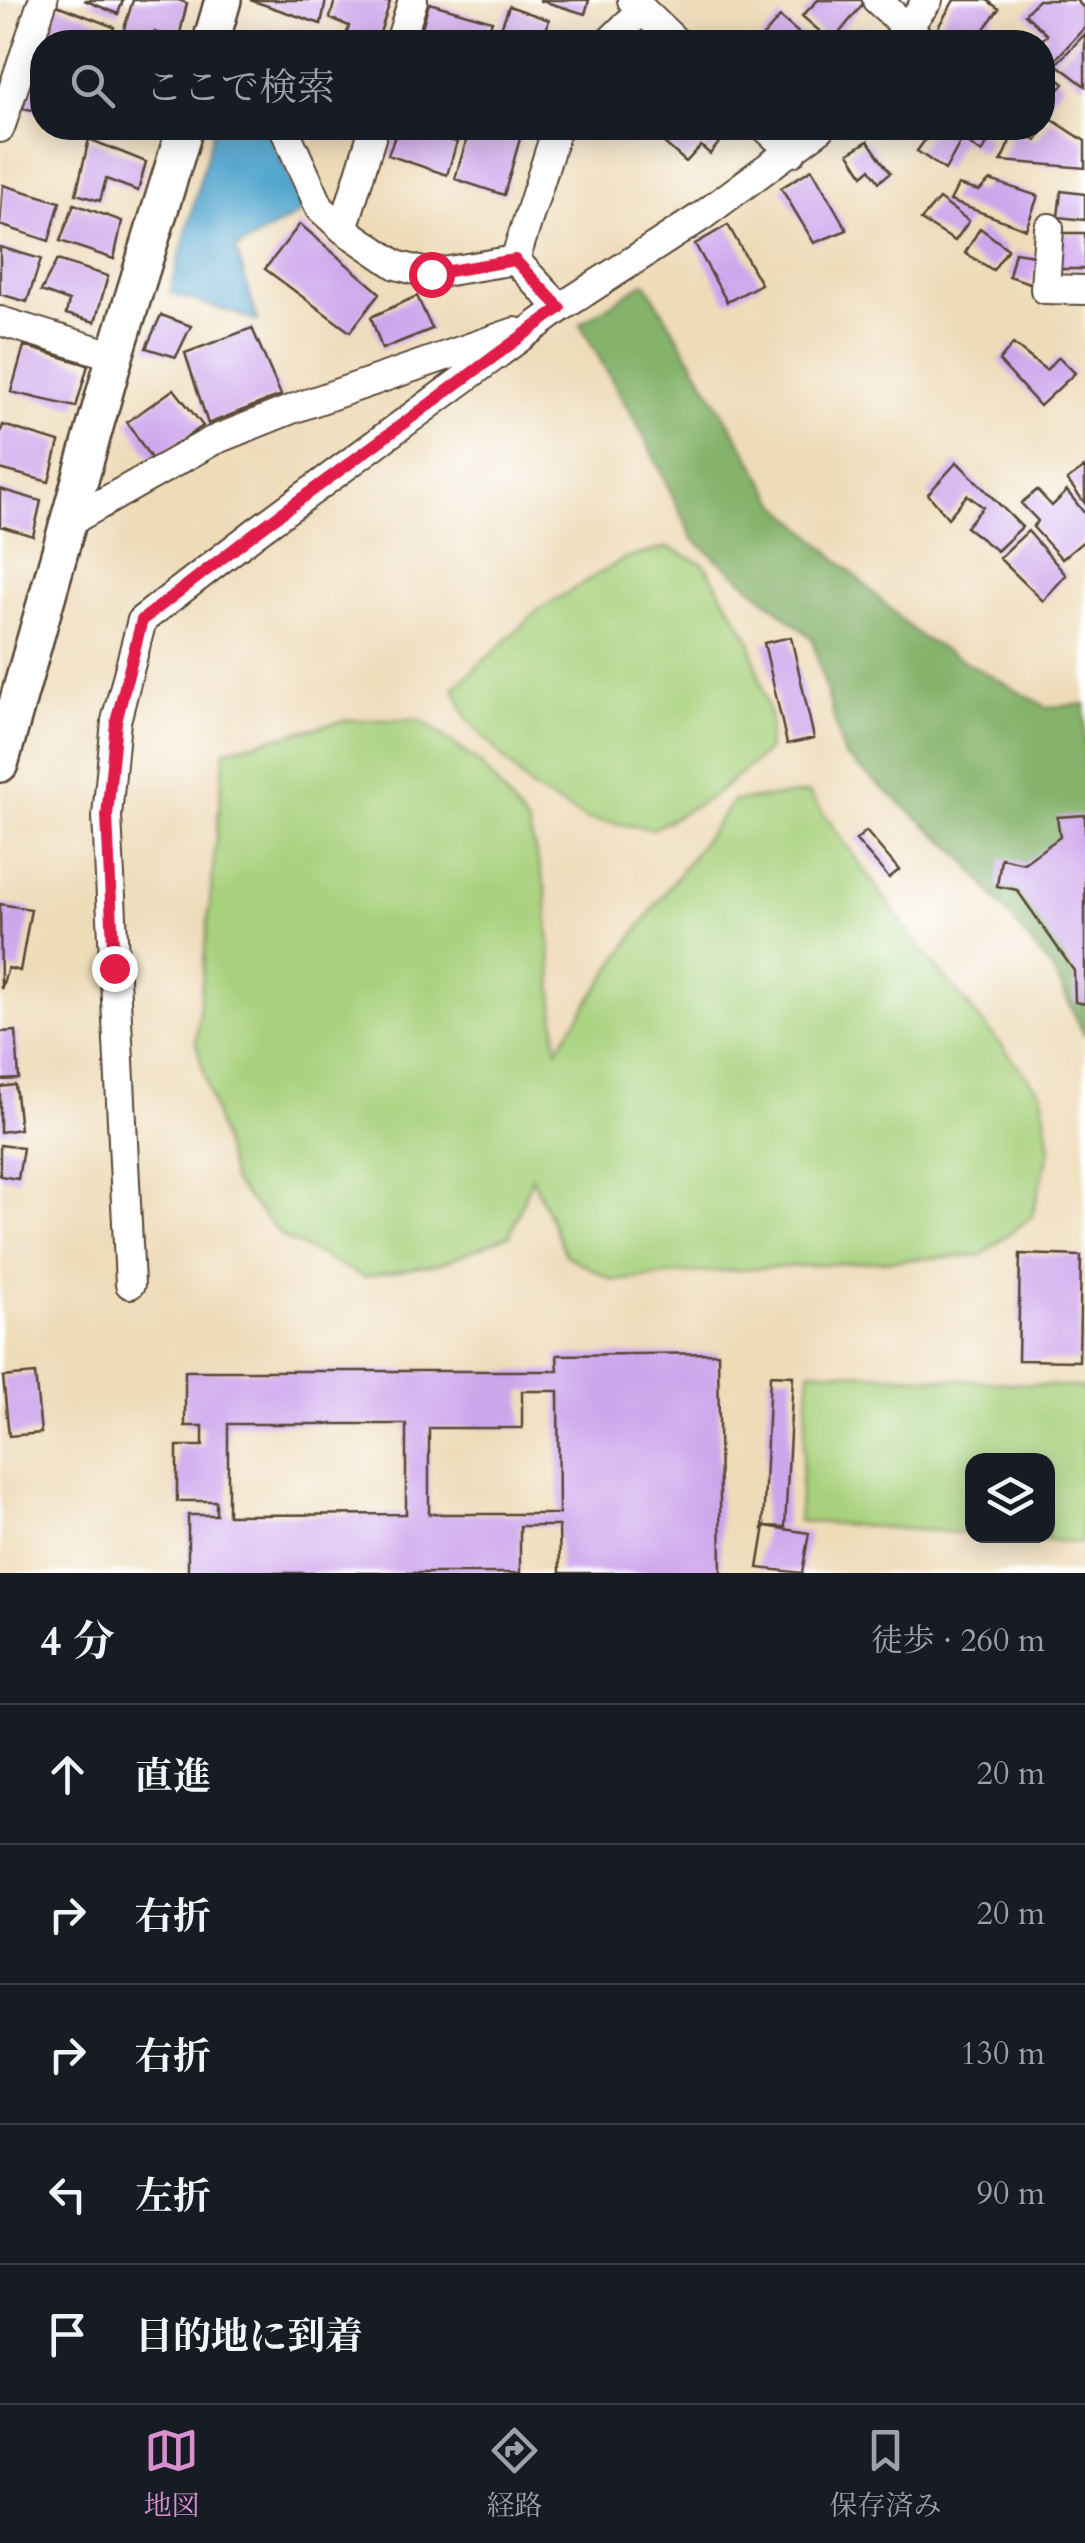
<!DOCTYPE html>
<html lang="ja">
<meta charset="utf-8">
<style>
body{margin:0;font-family:Cardo,"Noto Serif JP",serif;background:#20242c;color:#f1f3f6}
.controls{position:absolute;right:30px;bottom:30px;display:grid;overflow:hidden;border-radius:20px;box-shadow:0 5px 25px #0003}
.controls button{width:90px;height:90px;display:grid;place-items:center;padding:0;border:0;border-bottom:2px solid #363941;background:#171b24;color:#f1f3f6;font:50px sans-serif}
.stop{position:absolute;width:30px;height:30px;margin:-22px;border:8px solid #e11d48;border-radius:50%;background:#fff}
.stop.end{background:#e11d48;border-color:#fff;box-shadow:0 2px 10px #0008}
.list{margin:0;padding:0;list-style:none}
h2{display:flex;justify-content:space-between;align-items:center;height:130px;margin:0;padding:0 40px;font-size:42px}
h2 small{font-size:32px;font-weight:400;color:#9ea1a6}
.list li{display:grid;grid-template-columns:65px 1fr auto;gap:30px;align-items:center;box-sizing:border-box;height:140px;padding:0 40px;border-top:2px solid #363941}
.list b{display:block;font-size:38px;white-space:nowrap}
.list em{font-size:32px;font-style:normal;color:#9ea1a6}
.icon{flex:none;width:55px;height:55px;fill:none;stroke:currentColor;stroke-width:2;stroke-linecap:round;stroke-linejoin:round}
.map{position:relative;flex:none;width:1085px;height:1573px;overflow:hidden}
.search{position:absolute;background:#171b24;box-shadow:0 5px 25px #0003;left:30px;right:30px;top:30px;height:110px;display:flex;align-items:center;gap:25px;box-sizing:border-box;padding:0 35px;border-radius:40px;color:#9ea1a6;font-size:38px}
.sheet{height:830px;background:#171b24}
nav{display:flex;justify-content:space-around;align-items:center;box-sizing:border-box;height:140px;border-top:2px solid #363941;background:#171b24;font-size:28px;color:#9ea1a6}
nav a{display:grid;justify-items:center;gap:5px}
nav .on{color:#d690ce}
.map>svg:first-child{display:block}
.green{fill:#a8d17d;stroke:#727e4e;stroke-width:2.5}
.forest{fill:#86b36c;stroke:#606e45;stroke-width:2.5}
.water{fill:#52a6ce;stroke:#466876;stroke-width:2.5}
.building{fill:#cea6ec;fill-rule:evenodd}
.lines{fill:none;stroke-linecap:round;stroke-linejoin:round}
.minor-casing{stroke:#564535;stroke-width:32}
.tertiary-casing{stroke:#564535;stroke-width:40}
.minor{stroke:#fff;stroke-width:28}
.tertiary{stroke:#fff;stroke-width:35}
.route{stroke:#e11d48;stroke-width:12}
</style>
<div class="map">
<svg width="1085" height="1573" viewBox="0 0 1085 1573">
<rect width="100%" height="100%" fill="#fff"/>
<filter id="ink" filterUnits="userSpaceOnUse"><feTurbulence type="fractalNoise" baseFrequency=".01" numOctaves="2"/><feDisplacementMap in="SourceGraphic" scale="20" xChannelSelector="R" yChannelSelector="G"/><feConvolveMatrix kernelMatrix="1 2 1 2 8 2 1 2 1" color-interpolation-filters="sRGB"/></filter>
<filter id="wash" filterUnits="userSpaceOnUse"><feTurbulence type="fractalNoise" baseFrequency=".0048" numOctaves="4" result="noise"/><feDisplacementMap in="SourceGraphic" scale="40" xChannelSelector="R" yChannelSelector="G"/><feGaussianBlur stdDeviation="2.25" result="paint"/><feColorMatrix in="noise" values="0 0 0 0 0 0 0 0 0 0 0 0 0 0 0 0 0 1.4 0 .05"/><feComposite in="paint" operator="in"/></filter>
<g filter="url(#wash)">
<rect width="100%" height="100%" fill="#eedcb9"/>
<path class="green" d="M668 547 705 565 749 638 771 720 767 751 715 795 653 829 586 819 532 789 468 720 454 688 540 609 624 559Z
M347 720H421L482 765 528 825 546 890 557 1049 636 932 733 801 809 793 920 948 1042 1094 1050 1150 1032 1216 982 1255 688 1273 614 1281 566 1255 532 1177 510 1235 442 1263 363 1277 283 1237 233 1182 196 1043 225 750Z
M810 1370 1085 1388 1081 1543 988 1536H1048V1460H972V1534L798 1521Z"/>
<path class="forest" d="M645 282 777 503 919 636 1047 707 1085 704V1036L1054 972 961 855 844 755 812 638 693 539 646 440 580 324Z"/>
<path class="water" d="M214 128H268L304 211 236 249 258 321 170 293Z"/>
<g id="blocks">
<path class="building" d="M84 0H123L118 14Z
M133 0H178L187 3 178 42 155 32 154 42H120Z
M250 0H326L321 24Z
M335 0 390 2 377 42 346 36 349 26 330 18Z
M539 0H589L585 14Z
M818 0H866L832 42 802 16Z
M954 0H987L999 9 974 42H946L934 34Z
M1038 0H1076L1085 9V27L1054 61 1042 50 1040 42 1047 35 1025 14Z
M429 3 492 21 485 42H456L421 31Z
M54 4 114 27 109 42H62L63 39 45 34Z
M509 6 549 20 543 42H496Z
M780 17 809 42H758Z
M1085 34V86L1056 64Z
M1042 66 1064 84 1042 108Z
M30 80 42 84V112L23 108Z
M1051 119 1085 141V168L1001 161 1015 130 1036 141Z
M398 128 457 142 447 175 388 155Z
M470 128H523L504 195 455 179Z
M647 128H731L710 154 701 146 686 162Z
M934 128H973L989 140 982 153 962 139 945 170 917 151Z
M89 139 146 162 138 191 106 179 100 201 76 194Z
M868 141 890 173 879 182 870 169 863 175 849 153Z
M812 169 847 230 814 243 781 188Z
M990 180 1038 196 1026 229 950 201 958 185 979 191Z
M3 185 60 202 49 241 0 225Z
M1061 191 1085 194V220L1058 217Z
M939 199 969 221 955 241 921 220Z
M74 204 122 221 114 259 60 241Z
M300 224 380 293 350 332 265 269Z
M728 225 761 284 727 302 695 244Z
M980 228 1008 249 993 270 965 253Z
M1057 233H1085V269H1057Z
M0 247 41 259 27 302 0 294Z
M1015 252 1040 256 1032 284 1009 276Z
M57 260 108 276 95 322 66 314 69 301 41 291Z
M417 296 432 329 382 349 371 317Z
M161 315 191 326 176 357 146 348Z
M252 328 281 395 208 424 185 353Z
M1013 344 1046 370 1059 357 1075 373 1040 406 999 361Z
M24 346 88 365 76 407 11 392Z
M174 389 203 426 152 460 127 422Z
M3 425 59 442 49 482 0 469V433Z
M957 462 1022 527 997 551 966 527 983 507 967 495 948 518 928 494Z
M1085 467V503L1067 480Z
M0 489 41 501 33 536 0 526Z
M1037 490 1052 506 1067 491 1085 514V540L1062 559 1033 527 1038 521 1021 503Z
M1028 531 1066 575 1043 601 999 558Z
M791 637 814 738 787 744 764 643Z
M1085 815V1004L1075 1002 1074 971 1017 890 997 886 1001 858 1024 863 1060 837 1057 817Z
M866 831 899 870 889 878 856 840Z
M0 904 31 909 20 971 8 968 1 989Z
M16 1031 19 1079 0 1080V1032Z
M15 1085 20 1129 0 1132V1087Z
M0 1145 23 1148 18 1179 0 1176Z
M1020 1254 1081 1256 1079 1361 1018 1360Z
M718 1353 721 1573H560L559 1526H520V1573H188V1515H216V1501H177V1446H203V1426H185V1371H558L557 1355ZM522 1391H558L559 1514H429V1428H522ZM228 1424H406V1514L228 1515Z
M35 1374 41 1433 9 1436 3 1377Z
M770 1375 793 1376 785 1527 765 1526 809 1533 802 1573 758 1568 765 1526 763 1528Z"/>
</g>
</g>
<g filter="url(#ink)">
<use href="#blocks" fill-opacity="0" stroke="#564535" stroke-width="2.5"/>
<g class="lines">
<defs>
<path id="minor" d="M632 0 676 42
M877 0 923 42
M897 41 928 0
M400 42 413 0
M609 42 642 10
M0 128 43 0
M284 128 320 208 343 229 396 265 431 274 515 260 560 308
M766 128 792 152
M1049 228 1045 289 1085 290
M343 229 374 128
M515 260 557 128
M0 321 115 356
M69 522 212 441 292 409 515 332
M130 1284 107 816 116 721 142 620 256 532 560 308 702 216 821 128"/>
<path id="tertiary" d="M211 42 223 0
M0 764 115 356 185 128"/>
</defs>
<use href="#minor" class="minor-casing"/>
<use href="#tertiary" class="tertiary-casing"/>
<use href="#minor" class="minor"/>
<use href="#tertiary" class="tertiary"/>
</g>
</g>
<g class="lines" filter="url(#ink)">
<path class="route" d="M114 968 107 816 116 722 142 620 256 532 560 308 515 260 431 274"/>
</g>
</svg>
<div class="controls">
<button><svg class="icon" aria-label="layers" viewBox="0 0 24 24"><path d="M12 4l9 5-9 5-9-5zM3 14l9 5 9-5"/></svg></button>
</div>
<div class="stop" style="left:431px;top:274px"></div>
<div class="stop end" style="left:114px;top:968px"></div>
<div class="search"><svg class="icon" aria-label="search" viewBox="0 0 24 24"><circle cx="10" cy="10" r="6"/><path d="M15 15l6 6"/></svg>ここで検索</div>
</div>
<section class="sheet">
<h2>4 分<small>徒歩 · 260 m</small></h2>
<ul class="list">
<li><svg class="icon" aria-label="ahead" viewBox="0 0 24 24"><path d="M12 20V5M6 11l6-6 6 6"/></svg><div><b>直進</b></div><em>20 m</em></li>
<li><svg class="icon" aria-label="right" viewBox="0 0 24 24"><path d="M7 20v-9h11M14 6l5 5-5 5"/></svg><div><b>右折</b></div><em>20 m</em></li>
<li><svg class="icon" aria-label="right" viewBox="0 0 24 24"><path d="M7 20v-9h11M14 6l5 5-5 5"/></svg><div><b>右折</b></div><em>130 m</em></li>
<li><svg class="icon" aria-label="left" viewBox="0 0 24 24"><path d="M17 20v-9H6M10 6l-5 5 5 5"/></svg><div><b>左折</b></div><em>90 m</em></li>
<li><svg class="icon" aria-label="arrive" viewBox="0 0 24 24"><path d="M6 21V4h12l-3 4 3 4H6"/></svg><div><b>目的地に到着</b></div></li>
</ul>
</section>
<nav>
<a class="on"><svg class="icon" aria-label="map" viewBox="0 0 24 24"><path d="M3 6l6-2 6 2 6-2v14l-6 2-6-2-6 2zM9 4v14M15 6v14"/></svg>地図</a>
<a><svg class="icon" aria-label="directions" viewBox="0 0 24 24"><path d="M12 3l9 9-9 9-9-9zM9 14v-3h6M13 9l2 2-2 2"/></svg>経路</a>
<a><svg class="icon" aria-label="saved" viewBox="0 0 24 24"><path d="M7 4h10v16l-5-4-5 4z"/></svg>保存済み</a>
</nav>
